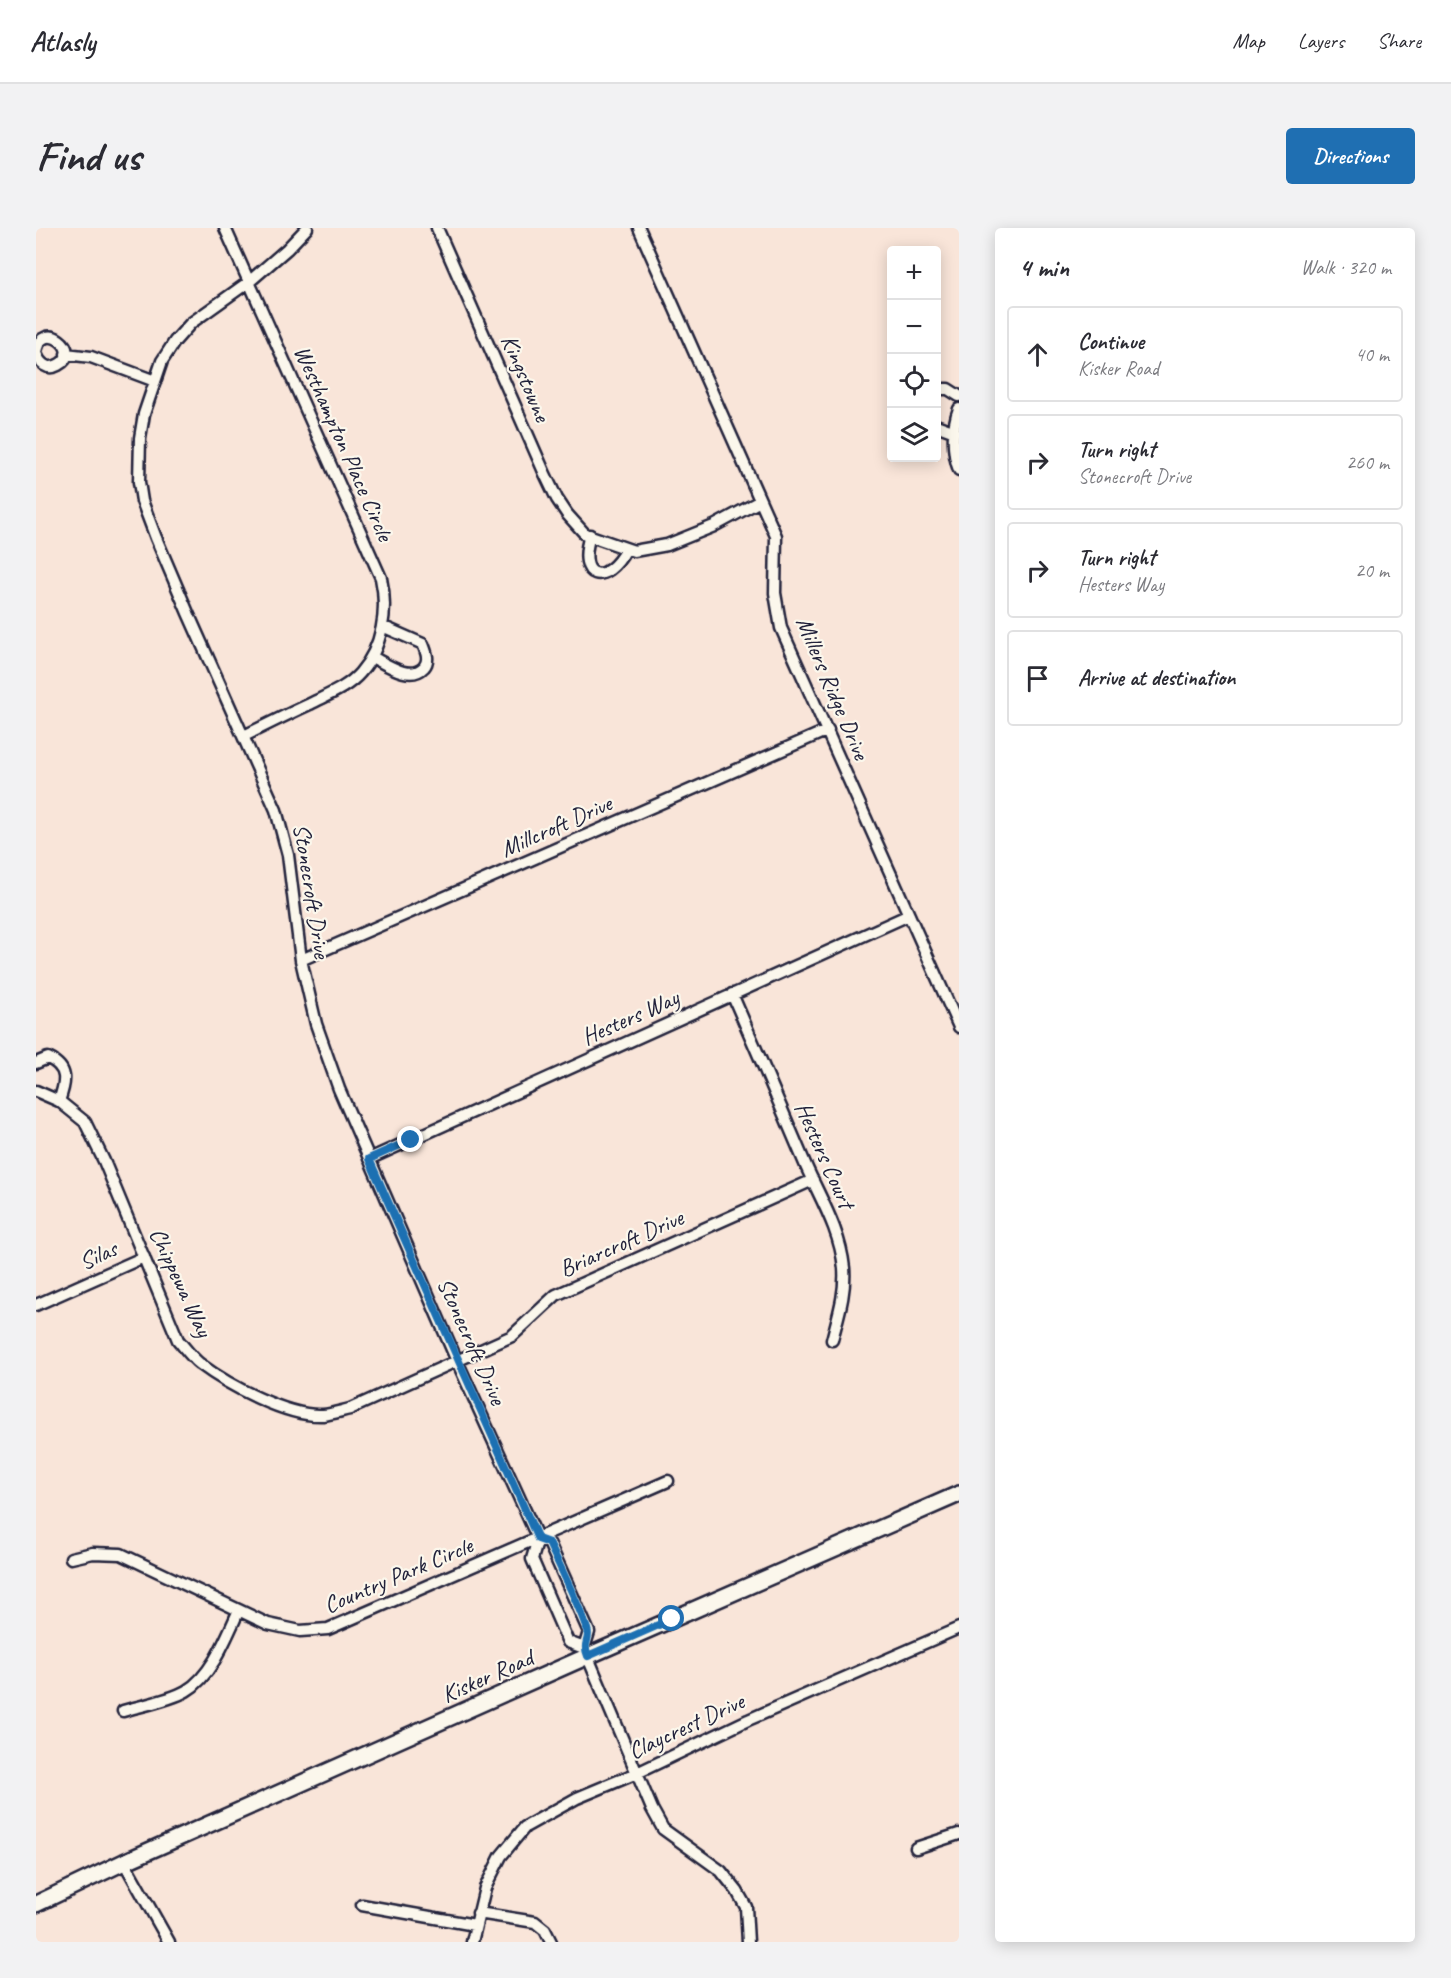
<!DOCTYPE html>
<meta charset="utf-8">
<style>
body{margin:0;font-family:Caveat,sans-serif;background:#f2f2f3;color:#2b2b33}
.controls{position:absolute;right:18px;top:18px;display:grid;overflow:hidden;border-radius:6px;box-shadow:0 3px 15px #0003}
.controls button{width:54px;height:54px;display:grid;place-items:center;padding:0;border:0;border-bottom:2px solid #e1e1e2;background:#fff;color:#2b2b33;font:30px sans-serif}
.stop{position:absolute;width:18px;height:18px;margin:-14px;border:4px solid #1f6fb2;border-radius:50%;background:#fff}
.stop.end{background:#1f6fb2;border-color:#fff;box-shadow:0 2px 6px #0008}
.list{margin:0;padding:0;list-style:none}
h2{display:flex;justify-content:space-between;align-items:center;height:78px;margin:0;padding:0 24px;font-size:26px}
h2 small{font-size:20px;font-weight:400;color:#7c7c81}
.list li{display:grid;grid-template-columns:39px 1fr auto;gap:18px;align-items:center;box-sizing:border-box;height:96px;margin:0 12px 12px;padding:0 12px;border:2px solid #e1e1e2;border-radius:6px}
.list b{display:block;font-size:22px;white-space:nowrap}
.list p{margin:0;font-size:20px;white-space:nowrap;color:#7c7c81}
.list em{font-size:20px;font-style:normal;color:#7c7c81}
.icon{flex:none;width:33px;height:33px;fill:none;stroke:currentColor;stroke-width:2;stroke-linecap:round;stroke-linejoin:round}
.map{position:relative;flex:none;width:923px;height:1714px;overflow:hidden;border-radius:6px}
header{display:flex;align-items:center;gap:36px;box-sizing:border-box;height:84px;padding:0 30px;background:#fff;border-bottom:2px solid #e1e1e2}
header strong{font-size:28px}
nav{display:flex;gap:33px;margin-inline-start:auto;font-size:21px}
.intro{display:flex;align-items:center;justify-content:space-between;box-sizing:border-box;height:144px;padding:0 36px}
h1{margin:0;font-size:42px}
.button{padding:15px 27px;border-radius:6px;background:#1f6fb2;color:#fff;font-size:21px;font-weight:700}
main{display:flex;gap:36px;padding:0 36px}
aside{flex:1;background:#fff;border-radius:6px;box-shadow:0 3px 15px #0003}
.map>svg:first-child{display:block}
.lines{fill:none;stroke-linecap:round;stroke-linejoin:round}
.minor-casing{stroke:#22223b;stroke-width:15}
.secondary-casing{stroke:#22223b;stroke-width:20}
.minor{stroke:#fbf7ec;stroke-width:10}
.secondary{stroke:#fbf7ec;stroke-width:15}
.route{stroke:#1f6fb2;stroke-width:8}
.labels{text-anchor:middle;dominant-baseline:central;stroke-width:4.5;stroke-linejoin:round;paint-order:stroke}
.street-label{font-size:24px;fill:#22223b;stroke:#fbf7ec}
</style>
<header>
<strong>Atlasly</strong>
<nav><a>Map</a><a>Layers</a><a>Share</a></nav>
</header>
<div class="intro"><h1>Find us</h1><a class="button">Directions</a></div>
<main>
<div class="map">
<svg width="923" height="1714" viewBox="0 0 923 1714">
<rect width="100%" height="100%" fill="#f9e5d9"/>
<filter id="ink" filterUnits="userSpaceOnUse"><feTurbulence type="fractalNoise" baseFrequency=".0167" numOctaves="2"/><feDisplacementMap in="SourceGraphic" scale="12" xChannelSelector="R" yChannelSelector="G"/><feConvolveMatrix kernelMatrix="1 2 1 2 8 2 1 2 1" color-interpolation-filters="sRGB"/></filter>
<g filter="url(#ink)">
<g class="lines">
<defs>
<path id="minor" d="M189 0 345 350C352 382 347 419 324 445 311 460 291 467 274 476 252 486 230 497 208 508
M271 0 251 21 214 53 155 95 139 113 126 133 108 186 104 210 103 254 106 273 120 310 152 385 240 582 252 627 265 732 280 796 303 861 421 1133 502 1311 513 1315 553 1404 548 1420 616 1581 627 1601 685 1643 701 1663 710 1679 712 1714
M401 0 509 246 521 271 531 286 549 306 598 323 631 317 678 298 724 273
M603 0 740 308 739 365 745 400 923 799
M0 124C6 89 49 123 22 137 11 143 3 135 0 125
M30 126 55 129 119 153
M900 161H912L923 168
M923 181C916 198 916 224 923 242
M900 197 919 204
M554 307C540 352 570 359 590 321
M336 429C350 436 374 454 388 439 394 432 390 424 387 416L346 398
M265 732 792 502
M696 766C721 823 746 881 770 938 785 972 804 1002 808 1040 810 1065 802 1088 796 1112
M0 835 12 830C33 840 30 854 23 873
M0 863 23 873 49 894 68 933 142 1112C149 1120 156 1130 164 1136 192 1157 251 1189 287 1187 296 1186 305 1183 314 1181L476 1108 520 1067 777 952
M333 931 873 687
M0 1077 108 1029
M502 1311 496 1331 532 1414 548 1420
M35 1330 57 1325 85 1326 232 1396 264 1403 292 1401 632 1253
M87 1483C104 1478 135 1472 150 1463 176 1448 191 1408 203 1382
M880 1620 923 1606
M88 1634 133 1714
M326 1677 439 1697
M442 1685 499 1694 509 1702 515 1714
M436 1714 449 1660 465 1628 489 1599 541 1570 601 1545 712 1492 923 1400"/>
<path id="secondary" d="M0 1676 88 1634 552 1428 923 1266"/>
</defs>
<use href="#minor" class="minor-casing"/>
<use href="#secondary" class="secondary-casing"/>
<use href="#minor" class="minor"/>
<use href="#secondary" class="secondary"/>
</g>
</g>
<g class="lines" filter="url(#ink)">
<path class="route" d="M375 912 333 931 502 1311 513 1315C526 1343 541 1372 551 1401 555 1411 546 1415 552 1428L636 1391"/>
</g>
<g class="labels">
<g class="street-label">
<text transform="translate(490 150) rotate(67)">Kingstowne</text>
<text transform="translate(308 215) rotate(66)">Westhampton Place Circle</text>
<text transform="translate(797 460) rotate(67)">Millers Ridge Drive</text>
<text transform="translate(520 598) rotate(-24)">Millcroft Drive</text>
<text transform="translate(276 663) rotate(81)">Stonecroft Drive</text>
<text transform="translate(594 789) rotate(-24)">Hesters Way</text>
<text transform="translate(789 927) rotate(66)">Hesters Court</text>
<text transform="translate(585 1015) rotate(-24)">Briarcroft Drive</text>
<text transform="translate(62 1027) rotate(-24)">Silas</text>
<text transform="translate(145 1054) rotate(65)">Chippewa Way</text>
<text transform="translate(436 1113) rotate(66)">Stonecroft Drive</text>
<text transform="translate(362 1347) rotate(-23)">Country Park Circle</text>
<text transform="translate(451 1448) rotate(-24)">Kisker Road</text>
<text transform="translate(650 1498) rotate(-25)">Claycrest Drive</text>
</g>
</g>
</svg>
<div class="controls">
<button>+</button>
<button>−</button>
<button><svg class="icon" aria-label="locate" viewBox="0 0 24 24"><circle cx="12" cy="12" r="6"/><path d="M12 2v4M12 18v4M2 12h4M18 12h4"/></svg></button>
<button><svg class="icon" aria-label="layers" viewBox="0 0 24 24"><path d="M12 4l9 5-9 5-9-5zM3 14l9 5 9-5"/></svg></button>
</div>
<div class="stop" style="left:636px;top:1391px"></div>
<div class="stop end" style="left:375px;top:912px"></div>
</div>
<aside>
<h2>4 min<small>Walk · 320 m</small></h2>
<ul class="list">
<li><svg class="icon" aria-label="ahead" viewBox="0 0 24 24"><path d="M12 20V5M6 11l6-6 6 6"/></svg><div><b>Continue</b><p>Kisker Road</p></div><em>40 m</em></li>
<li><svg class="icon" aria-label="right" viewBox="0 0 24 24"><path d="M7 20v-9h11M14 6l5 5-5 5"/></svg><div><b>Turn right</b><p>Stonecroft Drive</p></div><em>260 m</em></li>
<li><svg class="icon" aria-label="right" viewBox="0 0 24 24"><path d="M7 20v-9h11M14 6l5 5-5 5"/></svg><div><b>Turn right</b><p>Hesters Way</p></div><em>20 m</em></li>
<li><svg class="icon" aria-label="arrive" viewBox="0 0 24 24"><path d="M6 21V4h12l-3 4 3 4H6"/></svg><div><b>Arrive at destination</b></div></li>
</ul>
</aside>
</main>
